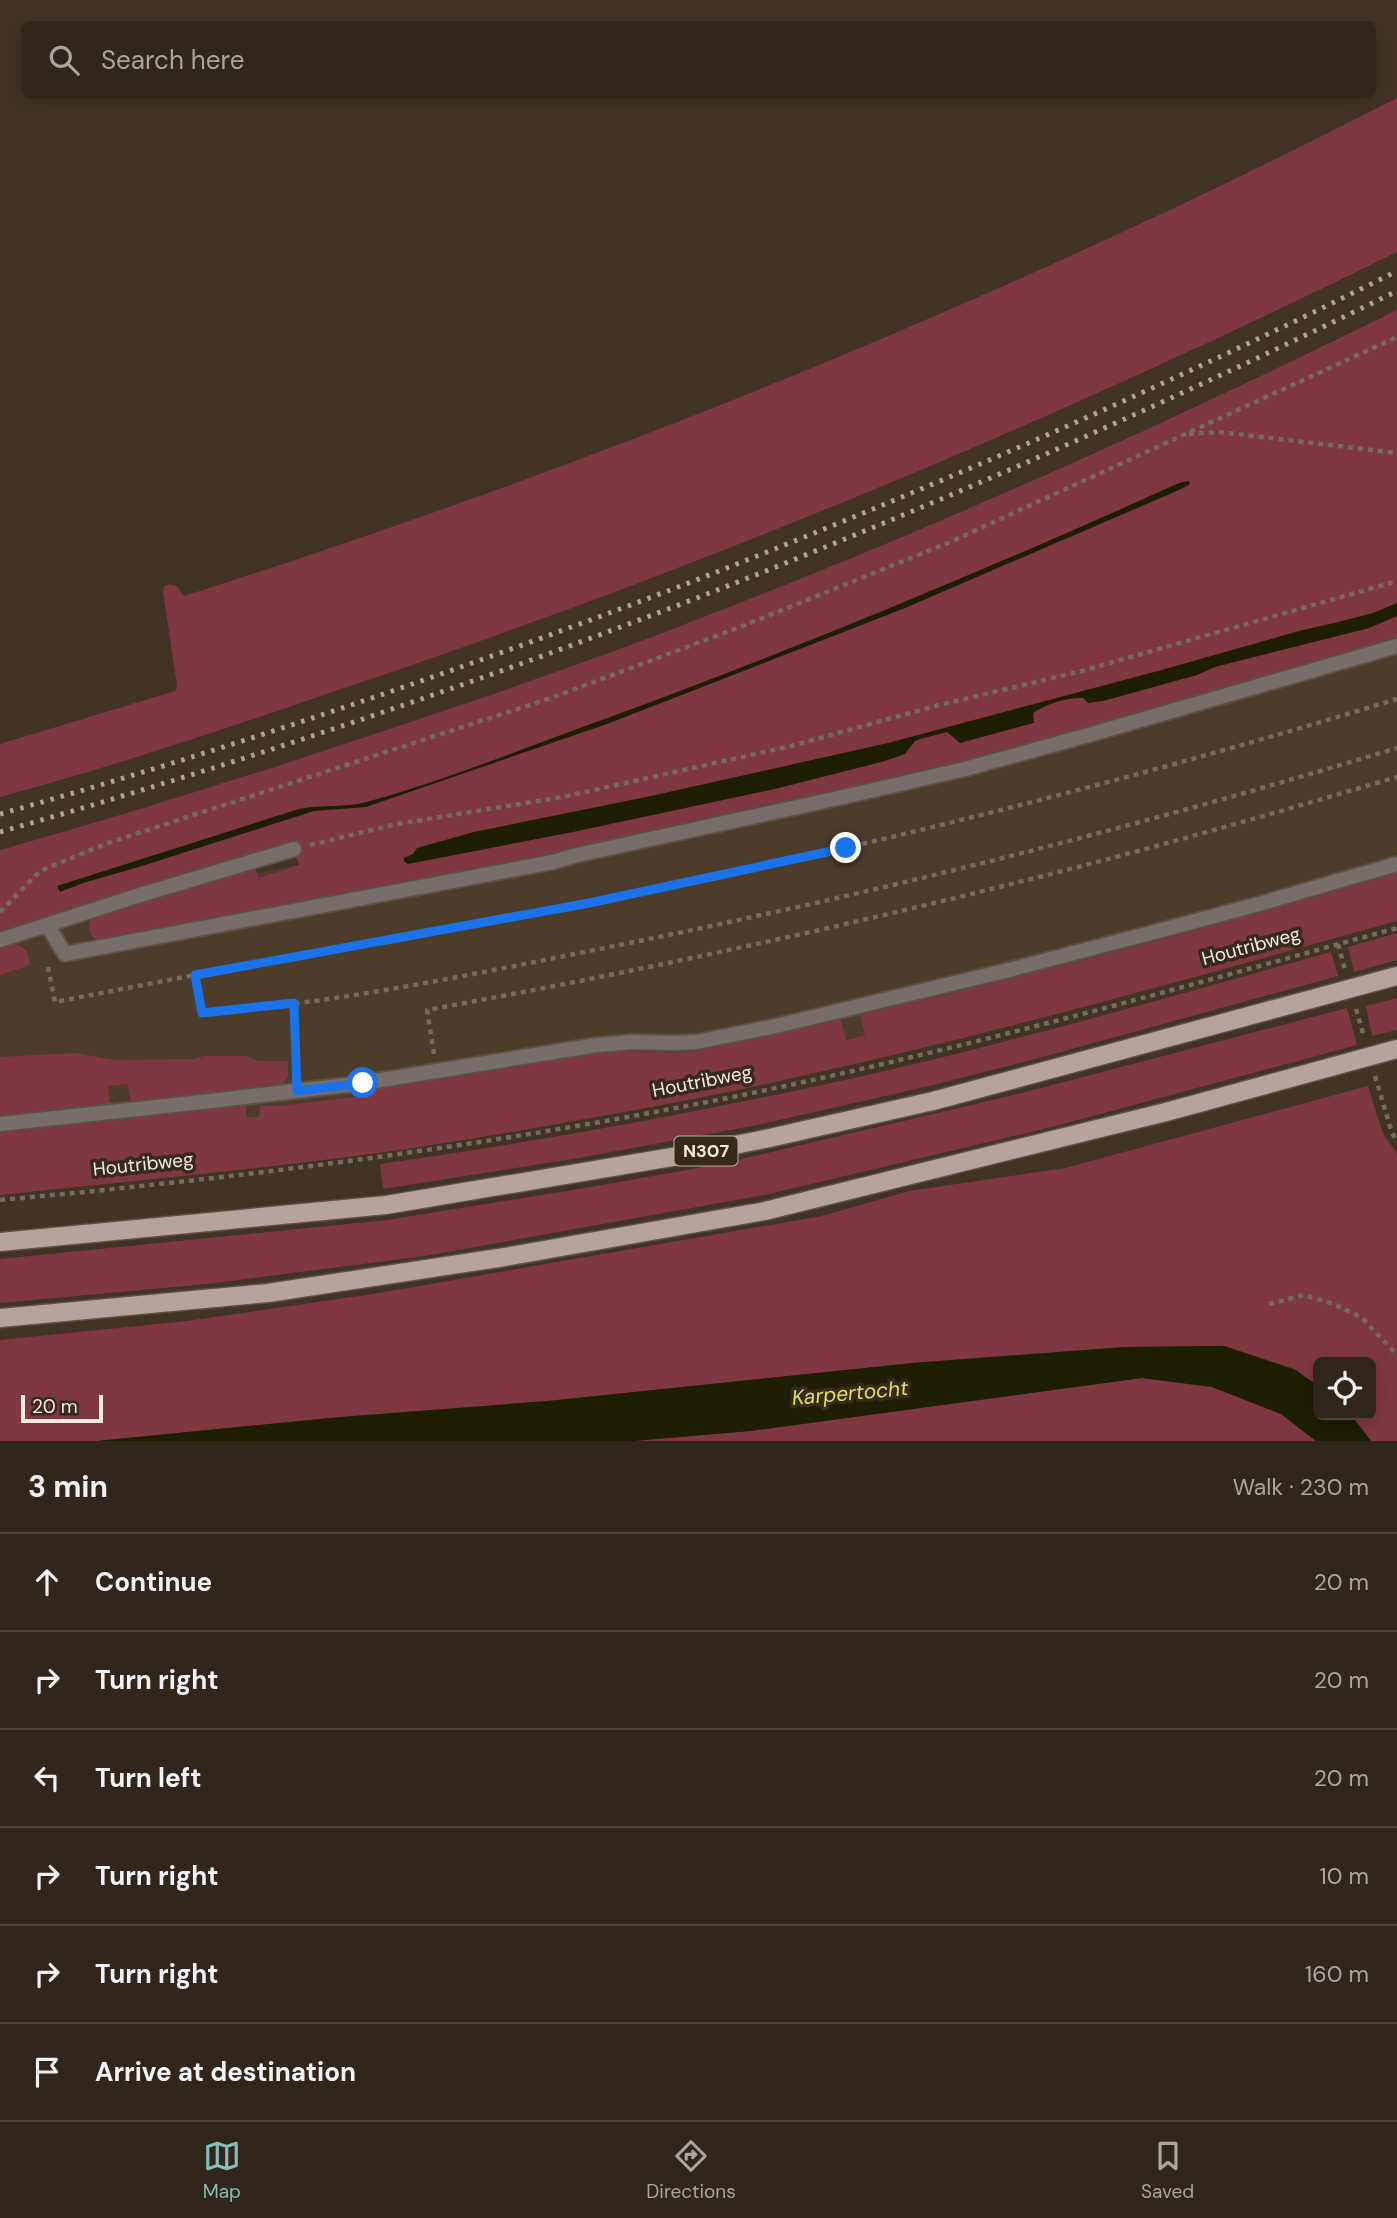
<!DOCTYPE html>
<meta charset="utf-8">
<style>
body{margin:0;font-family:"DM Sans",sans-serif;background:#392e25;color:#f1f3f6}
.controls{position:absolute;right:21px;bottom:21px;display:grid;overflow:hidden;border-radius:10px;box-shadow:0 4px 18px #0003}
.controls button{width:63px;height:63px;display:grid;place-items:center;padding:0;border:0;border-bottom:2px solid #4c433b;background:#31261c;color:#f1f3f6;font:35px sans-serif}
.scale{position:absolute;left:21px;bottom:18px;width:82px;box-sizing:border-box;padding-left:7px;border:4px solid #f4ebe3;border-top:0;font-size:19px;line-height:24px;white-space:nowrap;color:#f4ebe3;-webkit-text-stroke:5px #37291c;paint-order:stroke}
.stop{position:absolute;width:21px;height:21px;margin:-16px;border:5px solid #1a73e8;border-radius:50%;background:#fff}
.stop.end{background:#1a73e8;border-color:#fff;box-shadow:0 2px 7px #0008}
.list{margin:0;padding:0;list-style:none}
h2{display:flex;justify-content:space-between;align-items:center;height:91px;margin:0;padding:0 28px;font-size:30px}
h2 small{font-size:23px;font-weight:400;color:#a8a5a3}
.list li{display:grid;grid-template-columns:46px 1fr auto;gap:21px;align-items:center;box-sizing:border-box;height:98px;padding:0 28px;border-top:2px solid #4c433b}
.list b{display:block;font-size:26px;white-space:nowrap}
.list em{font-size:23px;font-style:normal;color:#a8a5a3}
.icon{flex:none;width:38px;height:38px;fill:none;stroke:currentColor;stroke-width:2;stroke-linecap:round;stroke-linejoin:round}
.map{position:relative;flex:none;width:1397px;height:1441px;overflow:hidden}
.search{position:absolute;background:#31261c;box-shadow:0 4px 18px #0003;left:21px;right:21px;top:21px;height:77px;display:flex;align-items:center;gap:18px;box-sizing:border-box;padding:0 24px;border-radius:10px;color:#a8a5a3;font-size:26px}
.sheet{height:679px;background:#31261c}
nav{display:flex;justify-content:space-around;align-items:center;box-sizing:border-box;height:98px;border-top:2px solid #4c433b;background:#31261c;font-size:19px;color:#a8a5a3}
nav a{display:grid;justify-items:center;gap:4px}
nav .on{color:#8bbbb9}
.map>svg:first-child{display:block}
.built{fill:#4e3c2a}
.green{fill:#7f3743}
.water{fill:#1d1e02}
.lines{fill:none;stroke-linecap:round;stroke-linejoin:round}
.service-casing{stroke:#5e5044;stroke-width:18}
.primary-casing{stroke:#5e5044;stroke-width:21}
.path{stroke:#776b5f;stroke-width:4.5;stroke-dasharray:5 5;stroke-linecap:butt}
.service{stroke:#776d6a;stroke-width:14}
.primary{stroke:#b7a39d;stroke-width:18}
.rail{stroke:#aea399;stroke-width:5;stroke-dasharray:3.5 7;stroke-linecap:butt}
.route{stroke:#1a73e8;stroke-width:9}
.labels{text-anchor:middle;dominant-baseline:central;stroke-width:7;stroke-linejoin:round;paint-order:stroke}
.shield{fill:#37291c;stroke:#bbb1a7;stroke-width:2}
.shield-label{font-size:18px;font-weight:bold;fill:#f4ebe3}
.street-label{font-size:19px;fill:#f4ebe3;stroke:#37291c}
.water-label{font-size:21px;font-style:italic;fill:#dae064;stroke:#37291c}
</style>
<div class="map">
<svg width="1397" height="1441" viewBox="0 0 1397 1441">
<rect width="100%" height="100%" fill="#413326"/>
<path class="built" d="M1397 625V891L865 1035 380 1124 0 1159V929L1381 632Z"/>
<path class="green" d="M1397 98V252C1059 419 710 565 353 685 236 725 119 765 0 797V744L175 691 177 686 163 591 165 586 169 584 177 586 184 596C601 464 1007 298 1397 98Z
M1397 310V638C1123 724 844 794 563 851L552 856 101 942C91 939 88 930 90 921L97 915 254 866 259 878 299 865 292 843 0 933V850C128 814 255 774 381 732 489 696 596 659 701 618 937 527 1170 422 1397 310Z
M1397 873V921C1155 988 914 1057 667 1104 571 1122 475 1139 378 1153 252 1170 126 1182 0 1195V1131L222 1106H246V1117H259L260 1106H279L355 1097 389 1085 550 1058 619 1051 675 1053 697 1051 841 1019 846 1040 865 1035 860 1015C1041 973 1219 926 1397 873Z
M1397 933V960L1354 972 1348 947Z
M12 941 27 951 30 965 0 975V945Z
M1331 952 1338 976 1028 1061 929 1086 762 1124 579 1158 383 1189 380 1164C564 1138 747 1104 927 1061 1063 1028 1197 989 1331 952Z
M1397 998V1030L1372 1036 1366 1006Z
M1347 1008 1357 1045 1052 1127 769 1194 425 1256 207 1284 0 1303V1259L387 1220 585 1188 720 1164 1018 1094Z
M75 1053 114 1060 194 1059 204 1056H245L259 1061H288V1077L281 1086 131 1104 128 1084 108 1086 110 1105 0 1116V1057Z
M1368 1086 1383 1134 1397 1153V1441H1371L1351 1415H1371V1362H1318V1386L1295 1369 1224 1346 1125 1347 913 1363 548 1401 341 1417 97 1441H0V1340L187 1321 379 1293 822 1216 909 1191 1065 1168Z
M1142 1378 1212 1387 1281 1414 1316 1441H634L750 1431Z"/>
<path class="water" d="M1189 481 1190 484 1179 490 905 608 607 724 366 807 314 811 142 866 83 883 60 892 57 886 299 809C322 804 345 808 367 802 447 780 524 748 602 720 798 648 989 569 1179 483Z
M1397 603V616L1369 628 1215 667 1197 675 1103 701 1088 703 1083 698C1067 697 1046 704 1033 713L1034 723 960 743 947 732 920 739 915 741 905 754 885 761 779 788 573 832 408 864 404 861V858L413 854 417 848 474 832 651 796 888 743 1158 671 1299 631 1338 622 1373 613Z
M1224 1346 1295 1370 1318 1386V1415H1351L1371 1441H1316L1281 1414 1212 1387 1142 1378 750 1431 634 1441H97L341 1417 548 1401 913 1363 1125 1347Z"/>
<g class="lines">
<defs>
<path id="service" d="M47 925 65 954 553 862 577 855 834 799 965 769 1092 734 1397 646
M0 940 140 895 294 849
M0 1124 202 1102 363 1083 597 1045 633 1042 675 1043 696 1042 776 1026 1005 971 1143 935 1252 906 1397 864"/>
<path id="primary" d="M0 1242 386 1205 678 1156 765 1139 933 1101 1397 976
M0 1318 268 1293 505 1257 765 1211 1166 1112 1397 1049"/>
</defs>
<use href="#service" class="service-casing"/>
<use href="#primary" class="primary-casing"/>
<path class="path" d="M1189 434 1220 432 1397 453
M310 845 397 824 563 797 791 746 939 705 1082 671 1397 581
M0 912 40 871 108 843 548 699 735 629 948 543 1397 337
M1338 944 1345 970
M48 967 55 1002 195 975 202 1013C340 1003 474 974 609 947 875 894 1138 827 1397 748
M195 975C358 946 521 918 683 884 924 833 1162 771 1397 699
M294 1004 297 1073
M1356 1009 1364 1037
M434 1054 427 1010C630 973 831 930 1031 879 1154 848 1275 813 1397 777
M1375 1076 1392 1133 1397 1141
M0 1200C253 1177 503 1144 752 1093 969 1048 1183 987 1397 928
M1269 1304 1304 1295 1334 1304 1362 1318 1397 1355"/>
<use href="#service" class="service"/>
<use href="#primary" class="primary"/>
<path class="rail" d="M0 814C232 749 461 670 686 584 927 490 1166 387 1397 271
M0 832C481 695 948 511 1397 291"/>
</g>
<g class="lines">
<path class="route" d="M363 1083 297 1091 294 1003 202 1013 195 975 589 903 846 848"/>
</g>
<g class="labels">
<rect class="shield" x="674.5" y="1136.5" width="63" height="29" rx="5"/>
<g class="shield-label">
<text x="706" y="1151">N307</text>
</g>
<g class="street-label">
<text transform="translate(1251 946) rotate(-15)">Houtribweg</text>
<text transform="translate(702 1081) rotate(-11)">Houtribweg</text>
<text transform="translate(143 1164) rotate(-6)">Houtribweg</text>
</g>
<g class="water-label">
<text transform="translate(850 1393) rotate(-5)">Karpertocht</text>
</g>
</g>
</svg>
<div class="controls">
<button><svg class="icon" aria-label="locate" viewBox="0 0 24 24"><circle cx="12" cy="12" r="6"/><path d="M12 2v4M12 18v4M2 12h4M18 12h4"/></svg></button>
</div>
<div class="scale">20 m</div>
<div class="stop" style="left:363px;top:1083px"></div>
<div class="stop end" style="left:846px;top:848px"></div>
<div class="search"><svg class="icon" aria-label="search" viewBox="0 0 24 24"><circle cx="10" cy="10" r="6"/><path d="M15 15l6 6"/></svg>Search here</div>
</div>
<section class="sheet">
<h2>3 min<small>Walk · 230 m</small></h2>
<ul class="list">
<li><svg class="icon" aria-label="ahead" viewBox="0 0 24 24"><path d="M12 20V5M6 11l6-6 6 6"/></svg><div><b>Continue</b></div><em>20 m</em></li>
<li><svg class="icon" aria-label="right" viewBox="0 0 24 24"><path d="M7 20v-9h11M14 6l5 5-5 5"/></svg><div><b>Turn right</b></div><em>20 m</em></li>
<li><svg class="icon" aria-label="left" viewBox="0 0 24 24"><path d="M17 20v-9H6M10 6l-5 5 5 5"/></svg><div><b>Turn left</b></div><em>20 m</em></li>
<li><svg class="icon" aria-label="right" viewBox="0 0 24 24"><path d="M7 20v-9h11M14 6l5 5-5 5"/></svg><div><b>Turn right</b></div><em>10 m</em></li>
<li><svg class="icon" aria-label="right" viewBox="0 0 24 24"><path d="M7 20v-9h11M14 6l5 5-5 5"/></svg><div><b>Turn right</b></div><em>160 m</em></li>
<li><svg class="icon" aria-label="arrive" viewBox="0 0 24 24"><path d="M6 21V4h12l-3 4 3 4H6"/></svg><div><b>Arrive at destination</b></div></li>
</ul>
</section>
<nav>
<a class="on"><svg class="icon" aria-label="map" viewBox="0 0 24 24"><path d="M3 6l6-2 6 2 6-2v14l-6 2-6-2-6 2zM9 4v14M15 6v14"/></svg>Map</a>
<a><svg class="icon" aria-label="directions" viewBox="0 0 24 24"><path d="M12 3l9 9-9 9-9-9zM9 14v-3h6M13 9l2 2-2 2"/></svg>Directions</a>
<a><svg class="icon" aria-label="saved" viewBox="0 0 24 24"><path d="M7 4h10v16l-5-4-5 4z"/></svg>Saved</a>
</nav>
